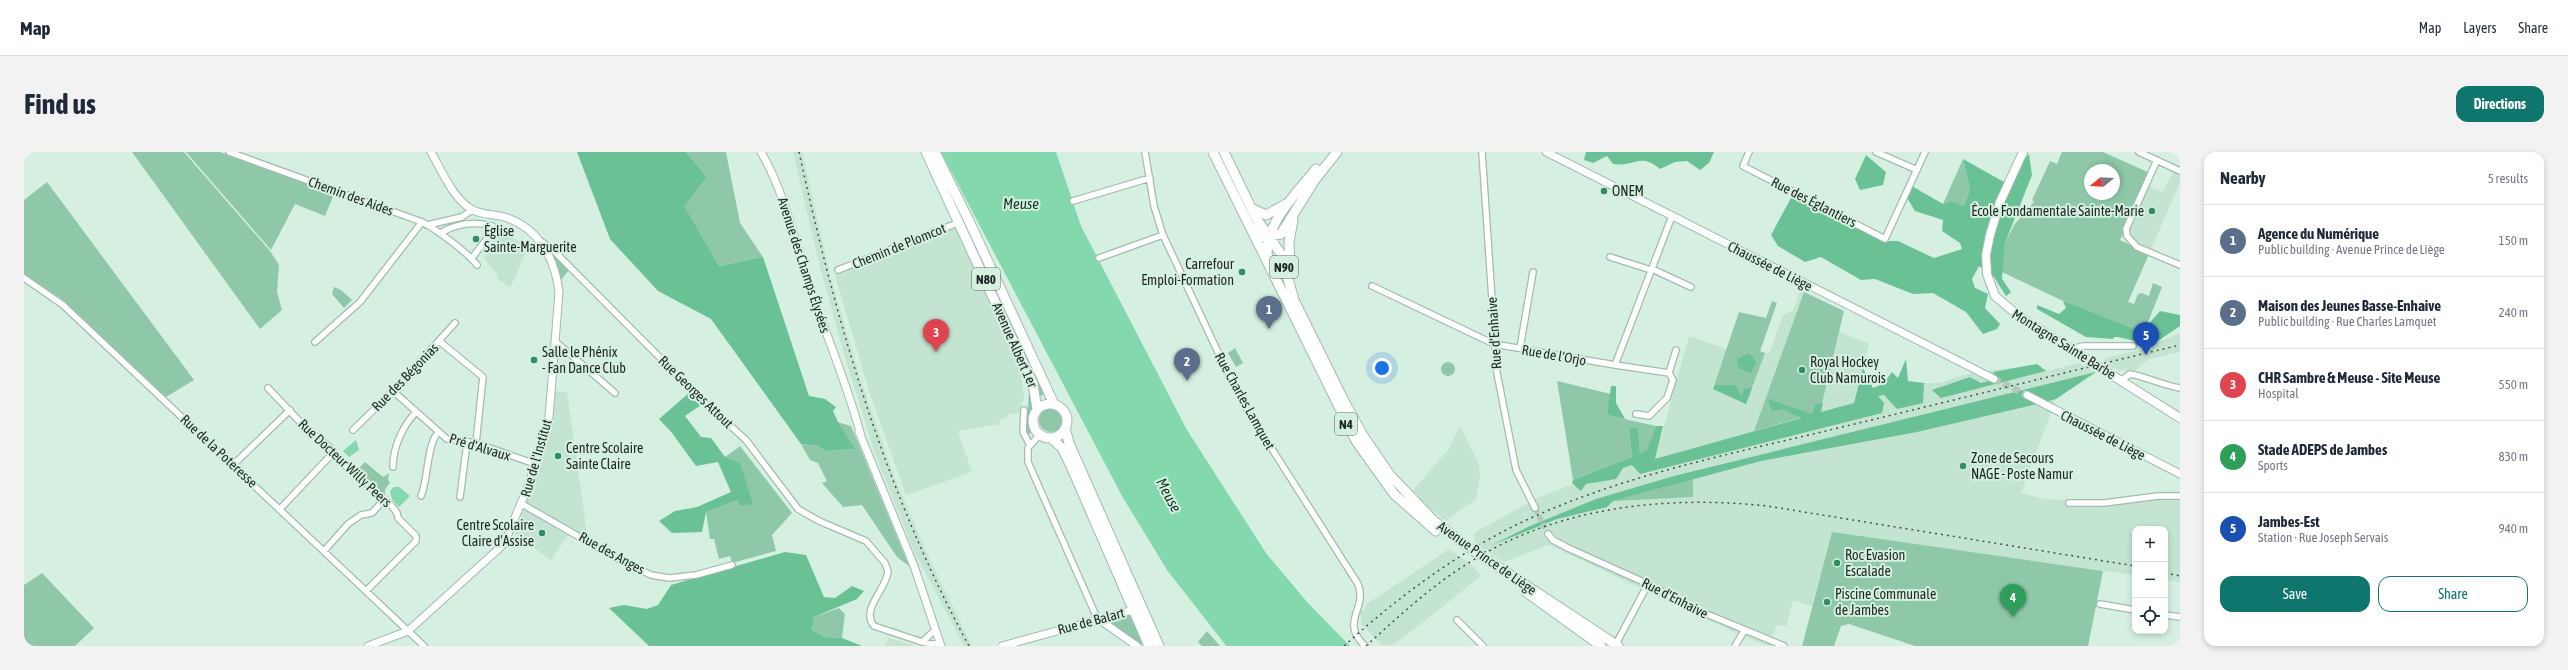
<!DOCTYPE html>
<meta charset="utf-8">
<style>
body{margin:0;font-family:"Asap Condensed",sans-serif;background:#f2f2f3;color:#1f2937}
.controls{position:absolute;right:12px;bottom:12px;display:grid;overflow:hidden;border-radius:8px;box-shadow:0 2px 6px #0003}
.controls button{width:36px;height:36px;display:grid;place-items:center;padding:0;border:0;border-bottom:1px solid #e0e1e3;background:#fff;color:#1f2937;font:20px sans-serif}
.compass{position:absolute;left:2060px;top:12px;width:36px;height:36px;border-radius:50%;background:#fff;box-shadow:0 2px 6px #0003;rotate:252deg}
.you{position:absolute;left:1358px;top:216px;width:14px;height:14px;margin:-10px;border:3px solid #fff;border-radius:50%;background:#1a73e8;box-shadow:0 0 0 6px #1a73e833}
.badge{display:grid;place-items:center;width:26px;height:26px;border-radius:50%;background:#0f766e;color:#fff;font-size:13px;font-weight:700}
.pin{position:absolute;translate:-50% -33px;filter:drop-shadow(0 1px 2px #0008)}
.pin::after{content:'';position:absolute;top:21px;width:14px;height:12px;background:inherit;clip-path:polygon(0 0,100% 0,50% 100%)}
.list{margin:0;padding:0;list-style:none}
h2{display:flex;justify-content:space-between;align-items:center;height:52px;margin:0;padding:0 16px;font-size:17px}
h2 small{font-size:13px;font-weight:400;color:#747a83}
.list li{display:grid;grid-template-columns:26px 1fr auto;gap:12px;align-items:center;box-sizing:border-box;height:72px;padding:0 16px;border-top:1px solid #e0e1e3}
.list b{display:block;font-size:15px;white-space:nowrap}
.list p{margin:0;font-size:13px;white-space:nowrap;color:#747a83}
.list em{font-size:13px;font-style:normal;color:#747a83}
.actions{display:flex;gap:8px;padding:12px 16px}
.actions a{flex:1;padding:9px 0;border:1px solid #0f766e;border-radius:12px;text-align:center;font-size:14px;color:#0f766e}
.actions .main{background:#0f766e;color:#fff}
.icon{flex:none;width:22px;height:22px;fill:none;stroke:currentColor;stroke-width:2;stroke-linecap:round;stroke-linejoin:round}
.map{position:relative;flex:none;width:2156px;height:494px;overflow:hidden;border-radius:12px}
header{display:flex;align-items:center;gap:24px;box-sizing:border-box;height:56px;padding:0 20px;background:#fff;border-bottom:1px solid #e0e1e3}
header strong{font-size:19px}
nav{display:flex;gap:22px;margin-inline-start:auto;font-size:14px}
.intro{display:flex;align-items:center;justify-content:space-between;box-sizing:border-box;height:96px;padding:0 24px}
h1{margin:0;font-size:28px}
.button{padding:10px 18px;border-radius:12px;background:#0f766e;color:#fff;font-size:14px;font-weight:700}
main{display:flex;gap:24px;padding:0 24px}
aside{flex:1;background:#fff;border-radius:12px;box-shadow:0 2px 6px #0003}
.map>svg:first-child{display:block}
.built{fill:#c2e4d0;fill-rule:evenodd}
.green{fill:#8fc8a9;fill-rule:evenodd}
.forest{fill:#6ac195}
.water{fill:#83d9ad}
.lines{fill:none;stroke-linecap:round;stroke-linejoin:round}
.minor-tunnel{stroke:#b1c8ba;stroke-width:5.5;stroke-dasharray:5.5 3;stroke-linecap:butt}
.tertiary-tunnel{stroke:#b1c8ba;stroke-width:7;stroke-dasharray:7 3.5;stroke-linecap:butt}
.minor-casing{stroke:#a2bcad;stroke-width:8}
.tertiary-casing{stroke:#a2bcad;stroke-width:9}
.secondary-casing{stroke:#a2bcad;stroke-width:10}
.primary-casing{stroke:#a2bcad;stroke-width:11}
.minor{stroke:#fff;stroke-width:5.5}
.tertiary{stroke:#fff;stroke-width:7}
.secondary{stroke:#fff;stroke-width:8}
.primary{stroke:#fff;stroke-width:9}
.rail{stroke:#45524a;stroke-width:1.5;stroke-dasharray:2 4;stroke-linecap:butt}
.poi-dot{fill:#318d63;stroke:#d5f0e0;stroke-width:1.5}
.labels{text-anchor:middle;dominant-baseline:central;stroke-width:4;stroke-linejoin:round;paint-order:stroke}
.shield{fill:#d5f0e0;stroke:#56655c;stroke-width:1}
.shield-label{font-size:13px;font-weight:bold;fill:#1f2923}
.poi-label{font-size:14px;fill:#1f2923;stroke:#d5f0e0;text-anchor:start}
.street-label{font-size:14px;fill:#1f2923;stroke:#d5f0e0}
.water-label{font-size:15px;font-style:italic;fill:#0f3624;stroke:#d5f0e0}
</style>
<header>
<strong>Map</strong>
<nav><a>Map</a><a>Layers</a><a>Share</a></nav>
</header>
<div class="intro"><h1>Find us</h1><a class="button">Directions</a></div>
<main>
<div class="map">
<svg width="2156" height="494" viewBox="0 0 2156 494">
<rect width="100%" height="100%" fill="#d5f0e0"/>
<path class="built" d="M769 0H778L807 127 838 232 870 324 903 402 948 494H940L890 399 851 302 820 202 794 107Z
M2149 20 2156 23V31L2126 99 2107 89 2104 77 2123 34 2139 40Z
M930 75 936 76 995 210 1000 246 995 261 984 262 982 267 975 268 976 272 934 279 948 320 882 343 845 239 811 123Z
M476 80 505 94 486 136 473 126 474 123 460 107Z
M1776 140H1780L1731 279 1796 260 1815 180 1845 192 1830 250 1900 231H1915L1943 222 2013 212 2023 219 2055 211 2072 220 2032 247 1997 341 2020 347 2079 349 2143 339 2156 340V430L2141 428V377H2111V423L1808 381 1788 454 1769 448 1762 474 1752 473 1746 494H1744L1712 481 1525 393 1480 410 1451 392 1450 381 1515 345 1579 321 1631 307 1665 184 1703 197 1689 237 1722 252 1741 201 1745 202 1759 163 1769 159ZM1669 327V345L1591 348Z
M2156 181V200L2125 207 2112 218 2106 220 2088 216 2079 208 2082 206 2119 197Z
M530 239 543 240 564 388 501 350 527 268Z
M1436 274 1455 312 1456 326 1452 347 1422 369 1402 353 1389 338 1424 298Z
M500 356 546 380 527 408 491 382Z
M1425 397 1449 414 1457 424 1379 486 1366 494 1357 493 1338 473 1336 459H1340L1343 452Z
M865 486 892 494H860Z"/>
<path class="green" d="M108 0H160L246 99 255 113 253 140 258 158 236 177Z
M162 0H196L310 42 301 64 271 52 247 98Z
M662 0H702L716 71 739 105 695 114 659 54 683 25Z
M2038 0H2079L2126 21 2096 88 2125 102 2104 150 2110 152 2114 142 2118 141 2125 144 2129 131 2138 135 2122 175 2113 178 2054 156 1978 120 1981 91 1990 73 2010 50 2008 48 2026 9 2033 12ZM2066 18H2090V42H2066Z
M1939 7 1946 37 1940 54 1927 49 1919 52Z
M23 30 170 228 142 245 35 145 0 124V48Z
M531 104 545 118 537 128 528 108Z
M310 135 317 138 328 148 320 156 308 142Z
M1780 140 1820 159 1796 260 1730 279Z
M1748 149 1753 151 1736 199 1741 201 1722 252 1689 237 1715 160 1742 166Z
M981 153 1021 242 1016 244 1014 235 977 154Z
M1211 196 1219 211 1212 215 1204 201Z
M1417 217a7 7 0 1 1 14 0a7 7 0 1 1-14 0Z
M997 211C1003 225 1010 237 1009 253 1008 266 1004 264 1007 280L1004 283 1002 281 1005 240Z
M1533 229 1587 242 1583 263 1632 274 1623 299 1616 301 1614 276H1605L1608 305 1549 328Z
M1015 268a12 12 0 1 1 24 0a12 12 0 1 1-24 0Z
M813 270 827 274 885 414 873 405 838 353 819 355 798 331 803 329 794 311 786 308 777 292 794 294 801 299 831 297Z
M716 294 768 361 748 383 752 399 708 411 706 404 695 407 690 387H686L682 360 714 348 701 305Z
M341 310 359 325 365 321 364 328 366 330 361 338V346L332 319Z
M1669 327V345L1589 349Z
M1808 380 2079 419 2064 494H1891L1825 472 1817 474 1810 494H1778Z
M18 421 70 476 51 494H0V433Z
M815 456 821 462 818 486 800 485 788 479 790 465Z
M1108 462 1120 490 1117 493 1083 471 1084 468Z
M1183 479 1196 494H1178L1174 490Z"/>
<path class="forest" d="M553 0H662L683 25 660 54 695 114 739 105 785 244 801 247 812 255 809 259 814 270 831 297 801 299 794 294 777 292 687 167 634 139 586 87Z
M1562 0H1690L1685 11 1676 18 1663 9 1651 10 1636 17C1616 0 1612 15 1589 12L1583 4 1569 11 1560 8Z
M2005 2 2008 23 1981 91 1978 127 1987 140 1982 144 1970 125 1955 114 1948 127 1951 136 1964 142 1961 156 1976 172 1973 177 1959 182 1942 160 1909 141 1889 142 1851 127 1837 128 1797 105 1781 110 1754 94 1747 83 1768 44 1859 89H1874L1910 106 1938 97 1936 91 1918 79 1919 68 1891 59 1879 39 1886 33 1919 52 1927 49 1940 54 1946 37 1939 7 1980 30Z
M1842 3 1862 20 1859 33 1836 38 1831 27Z
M2039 149 2113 178 2122 175 2136 159 2156 163V174L2128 193 2094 185H2090L2089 187 2062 185 2013 157V153L2035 162 2042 156Z
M1725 201 1732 210 1727 221 1714 216 1713 207Z
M1882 207 1884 229 1900 231 1899 251 1873 257 1860 243 1854 244 1860 251 1858 261 1616 322 1608 313 1599 316 1592 327 1562 332 1557 339 1548 331 1549 328 1608 305 1605 276H1614L1616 301 1623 298 1632 274H1639L1631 307 1777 266 1759 257 1748 259 1744 247 1788 262 1792 252 1799 251 1797 260 1830 251 1839 216 1849 236 1859 232 1868 220 1874 226Z
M2013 212 2022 219 1917 246 1908 238 1946 225 1957 231 1973 227 1969 220Z
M2072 220 2032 247 2009 253 1893 280 1737 309 1589 349 1583 355 1533 367 1468 393 1506 374 1572 347 1650 324Z
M1691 233H1711L1718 244 1720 237 1728 236 1722 252 1689 237Z
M1587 234H1592V251L1601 267 1583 263Z
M666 240 677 253 661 264 677 285 687 286 701 305 716 311 729 352 716 354 714 348 682 360 678 380 648 381 635 369 651 359 673 355 707 340 694 310 672 314 648 281 635 267Z
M761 400 782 403 800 445 811 446 828 434 840 439 833 447 790 465 788 478 800 485 818 486 838 494H625L585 456 600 453 623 457 634 453 647 433Z"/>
<path class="water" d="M917 0H1032L1057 74 1163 278 1242 401 1283 450 1326 494H1202L1200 491 1143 418 1098 344Z
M332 288 335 298 325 305 319 299Z
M370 335H375L386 344 375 355 368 347 366 339Z"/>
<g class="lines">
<path class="minor-tunnel" d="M1511 356 1524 382"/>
<path class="tertiary-tunnel" d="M1970 227 2003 243"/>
<defs>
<path id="minor" d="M205 0 398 70C412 77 444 101 453 113
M1121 0 1130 54 1139 83 1200 213 1220 253 1334 432C1344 457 1315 469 1341 494
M1458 0 1473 221 1492 318 1511 356
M1725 0 1719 14 1861 87 1901 0
M1852 0 1893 18
M2115 0 2156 19
M2133 8 2102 77 2103 84 2113 95 2156 113
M1049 49 1126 26
M403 73 438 65 448 58
M416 81C432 72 450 69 468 74V80L448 106
M518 90 531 100 680 250 722 288 774 357 795 369 842 389 861 411 864 419C863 437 836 457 850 474L898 490 916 493
M1586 105 1627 118
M1075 106 1139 83
M1628 117 1667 135
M814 118 936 70
M0 126 39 153 400 494
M1348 134 1470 192 1591 213 1648 64
M415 189 459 225 452 291
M291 190 336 150 398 70
M532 190 591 241
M1496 196 1509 120
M2048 197 2059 194H2109
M1591 213 1645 221 1652 198
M2098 228 2106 222C2123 225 2138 233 2156 236
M244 236 278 272 309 298 308 302 367 353 373 361 374 366 392 384V389L342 439
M369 239 423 287 452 291 511 312
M1000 258 999 280 1006 293
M1612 262 1625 264 1643 246 1649 228 1645 221
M329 278 369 239 431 171
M1016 282 1004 296V310L1073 466
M209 313 266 258
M369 315C369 294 379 274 392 260
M397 344C404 329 403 291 414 281
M436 345 443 291
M2045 351H2080L2134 344H2156
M498 352 592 406 627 423 645 426 672 423 708 413
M256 357 308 302
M1524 382 1529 388 1544 396 1624 432 1668 456 1760 494
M300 399 324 372 337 363 348 361 357 351 361 350
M2076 452 2111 458
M2141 463 2156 465
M1433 468 1459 494
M898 490 911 478
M1592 492 1624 432
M1711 494 1720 479"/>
<path id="tertiary" d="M737 0C760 40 769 82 783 126 800 179 823 230 837 284
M1522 0 1970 227
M2003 243 2156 322
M835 280 890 414 917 494
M1073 466 1113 494
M344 494 384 479 480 392 505 332 525 265 535 140C531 106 514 75 480 65 470 62 456 63 447 57 428 45 418 19 407 0
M978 494 1109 458"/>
<path id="secondary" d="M1999 0 1976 50 1966 83 1962 103 1963 122 1971 144 1996 165 2156 266"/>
<path id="primary" d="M902 0 1009 232 1013 257
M911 0 945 69 1030 252
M1189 0 1332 289 1370 342 1412 379
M1200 0 1232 66 1257 102 1270 148 1319 247 1338 282 1366 323 1409 368 1444 395 1594 494
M1227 56 1242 63 1262 52
M1226 74 1239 85 1257 82 1290 29 1313 0
M1244 109C1237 75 1272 42 1292 17
M1266 118 1265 90 1269 68
M1009 269a17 17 0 1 1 34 0a17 17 0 1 1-34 0Z
M1041 276 1045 291 1135 494
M1027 286 1038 296 1046 312 1125 494
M1502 440 1577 494"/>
</defs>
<use href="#minor" class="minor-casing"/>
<use href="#tertiary" class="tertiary-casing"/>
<use href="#secondary" class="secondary-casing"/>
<use href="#primary" class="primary-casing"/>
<use href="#minor" class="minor"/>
<use href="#tertiary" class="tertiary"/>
<use href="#secondary" class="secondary"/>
<use href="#primary" class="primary"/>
<path class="rail" d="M775 0C812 170 861 340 945 494
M2141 421 2156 424
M1320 494C1373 446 1429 404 1494 372 1596 323 1708 302 1818 275 1931 248 2043 220 2156 193
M1342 494C1374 465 1406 435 1443 412 1531 355 1641 343 1743 354L2111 414"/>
</g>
<g class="poi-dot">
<circle cx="1580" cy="39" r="4"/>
<circle cx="2128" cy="59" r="4"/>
<circle cx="452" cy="87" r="4"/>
<circle cx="1218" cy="120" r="4"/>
<circle cx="510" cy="208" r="4"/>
<circle cx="1778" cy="218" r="4"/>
<circle cx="534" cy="304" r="4"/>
<circle cx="1939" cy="314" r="4"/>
<circle cx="518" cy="381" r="4"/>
<circle cx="1813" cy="411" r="4"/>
<circle cx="1803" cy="450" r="4"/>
</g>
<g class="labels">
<g class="shield">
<rect x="1246" y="104" width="28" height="22" rx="3"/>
<rect x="948" y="116" width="28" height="22" rx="3"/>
<rect x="1311" y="261" width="22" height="22" rx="3"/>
</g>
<g class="shield-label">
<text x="1260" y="115">N90</text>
<text x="962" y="127">N80</text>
<text x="1322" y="272">N4</text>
</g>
<g class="poi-label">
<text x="1588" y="39">ONEM</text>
<text x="2120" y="59" text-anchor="end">École Fondamentale Sainte-Marie</text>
<text x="460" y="79">Église<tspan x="460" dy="16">Sainte-Marguerite</tspan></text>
<text x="1210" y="112" text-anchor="end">Carrefour<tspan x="1210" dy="16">Emploi-Formation</tspan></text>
<text x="518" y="200">Salle le Phénix<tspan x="518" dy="16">- Fan Dance Club</tspan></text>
<text x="1786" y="210">Royal Hockey<tspan x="1786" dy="16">Club Namurois</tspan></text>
<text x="542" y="296">Centre Scolaire<tspan x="542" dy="16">Sainte Claire</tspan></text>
<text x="1947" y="306">Zone de Secours<tspan x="1947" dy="16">NAGE - Poste Namur</tspan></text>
<text x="510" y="373" text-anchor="end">Centre Scolaire<tspan x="510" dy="16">Claire d'Assise</tspan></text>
<text x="1821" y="403">Roc Evasion<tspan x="1821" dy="16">Escalade</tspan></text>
<text x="1811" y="442">Piscine Communale<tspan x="1811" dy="16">de Jambes</tspan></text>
</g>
<g class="street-label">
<text transform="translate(327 44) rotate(20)">Chemin des Aides</text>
<text transform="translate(1790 50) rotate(27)">Rue des Églantiers</text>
<text transform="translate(875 94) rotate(-22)">Chemin de Plomcot</text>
<text transform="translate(780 113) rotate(72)">Avenue des Champs Élysées</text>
<text transform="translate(1746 114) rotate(27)">Chaussée de Liège</text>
<text transform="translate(1470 181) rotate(-94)">Rue d'Enhaive</text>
<text transform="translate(2040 192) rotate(32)">Montagne Sainte Barbe</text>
<text transform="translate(991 193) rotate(66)">Avenue Albert 1er</text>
<text transform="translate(1530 203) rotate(10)">Rue de l'Orjo</text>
<text transform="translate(381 225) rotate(-46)">Rue des Bégonias</text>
<text transform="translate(672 240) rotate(44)">Rue Georges Attout</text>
<text transform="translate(1221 249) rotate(61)">Rue Charles Lamquet</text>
<text transform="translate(2079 283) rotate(27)">Chaussée de Liège</text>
<text transform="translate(456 295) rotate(17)">Pré d'Alvaux</text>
<text transform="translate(195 299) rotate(43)">Rue de la Poteresse</text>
<text transform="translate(512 306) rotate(-74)">Rue de l'Institut</text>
<text transform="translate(321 311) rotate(43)">Rue Docteur Willy Peers</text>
<text transform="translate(588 401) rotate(29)">Rue des Anges</text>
<text transform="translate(1463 406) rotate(35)">Avenue Prince de Liège</text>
<text transform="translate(1651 446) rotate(27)">Rue d'Enhaive</text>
<text transform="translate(1067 469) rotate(-15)">Rue de Balart</text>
</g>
<g class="water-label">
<text x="997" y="51">Meuse</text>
<text transform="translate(1145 343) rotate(62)">Meuse</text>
</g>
</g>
</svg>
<div class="controls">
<button>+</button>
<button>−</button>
<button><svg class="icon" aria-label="locate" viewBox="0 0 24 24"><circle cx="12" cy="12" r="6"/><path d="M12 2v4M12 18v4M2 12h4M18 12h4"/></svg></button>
</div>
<svg class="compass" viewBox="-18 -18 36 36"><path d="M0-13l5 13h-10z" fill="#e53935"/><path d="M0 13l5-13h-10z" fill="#747a83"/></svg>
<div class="you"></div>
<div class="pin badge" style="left:1245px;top:177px;background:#5c6f8a">1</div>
<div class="pin badge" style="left:1163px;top:229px;background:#5c6f8a">2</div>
<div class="pin badge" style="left:912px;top:200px;background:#e0444e">3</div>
<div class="pin badge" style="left:1989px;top:465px;background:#2e9e5b">4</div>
<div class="pin badge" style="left:2122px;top:203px;background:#1a4fb4">5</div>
</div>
<aside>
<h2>Nearby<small>5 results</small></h2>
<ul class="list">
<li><span class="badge" style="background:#5c6f8a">1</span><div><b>Agence du Numérique</b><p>Public building · Avenue Prince de Liège</p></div><em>150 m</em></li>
<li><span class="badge" style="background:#5c6f8a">2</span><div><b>Maison des Jeunes Basse-Enhaive</b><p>Public building · Rue Charles Lamquet</p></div><em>240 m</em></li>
<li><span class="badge" style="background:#e0444e">3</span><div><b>CHR Sambre &amp; Meuse - Site Meuse</b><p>Hospital</p></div><em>550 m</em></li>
<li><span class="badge" style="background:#2e9e5b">4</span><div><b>Stade ADEPS de Jambes</b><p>Sports</p></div><em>830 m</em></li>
<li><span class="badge" style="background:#1a4fb4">5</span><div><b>Jambes-Est</b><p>Station · Rue Joseph Servais</p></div><em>940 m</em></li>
</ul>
<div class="actions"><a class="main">Save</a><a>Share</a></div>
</aside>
</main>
